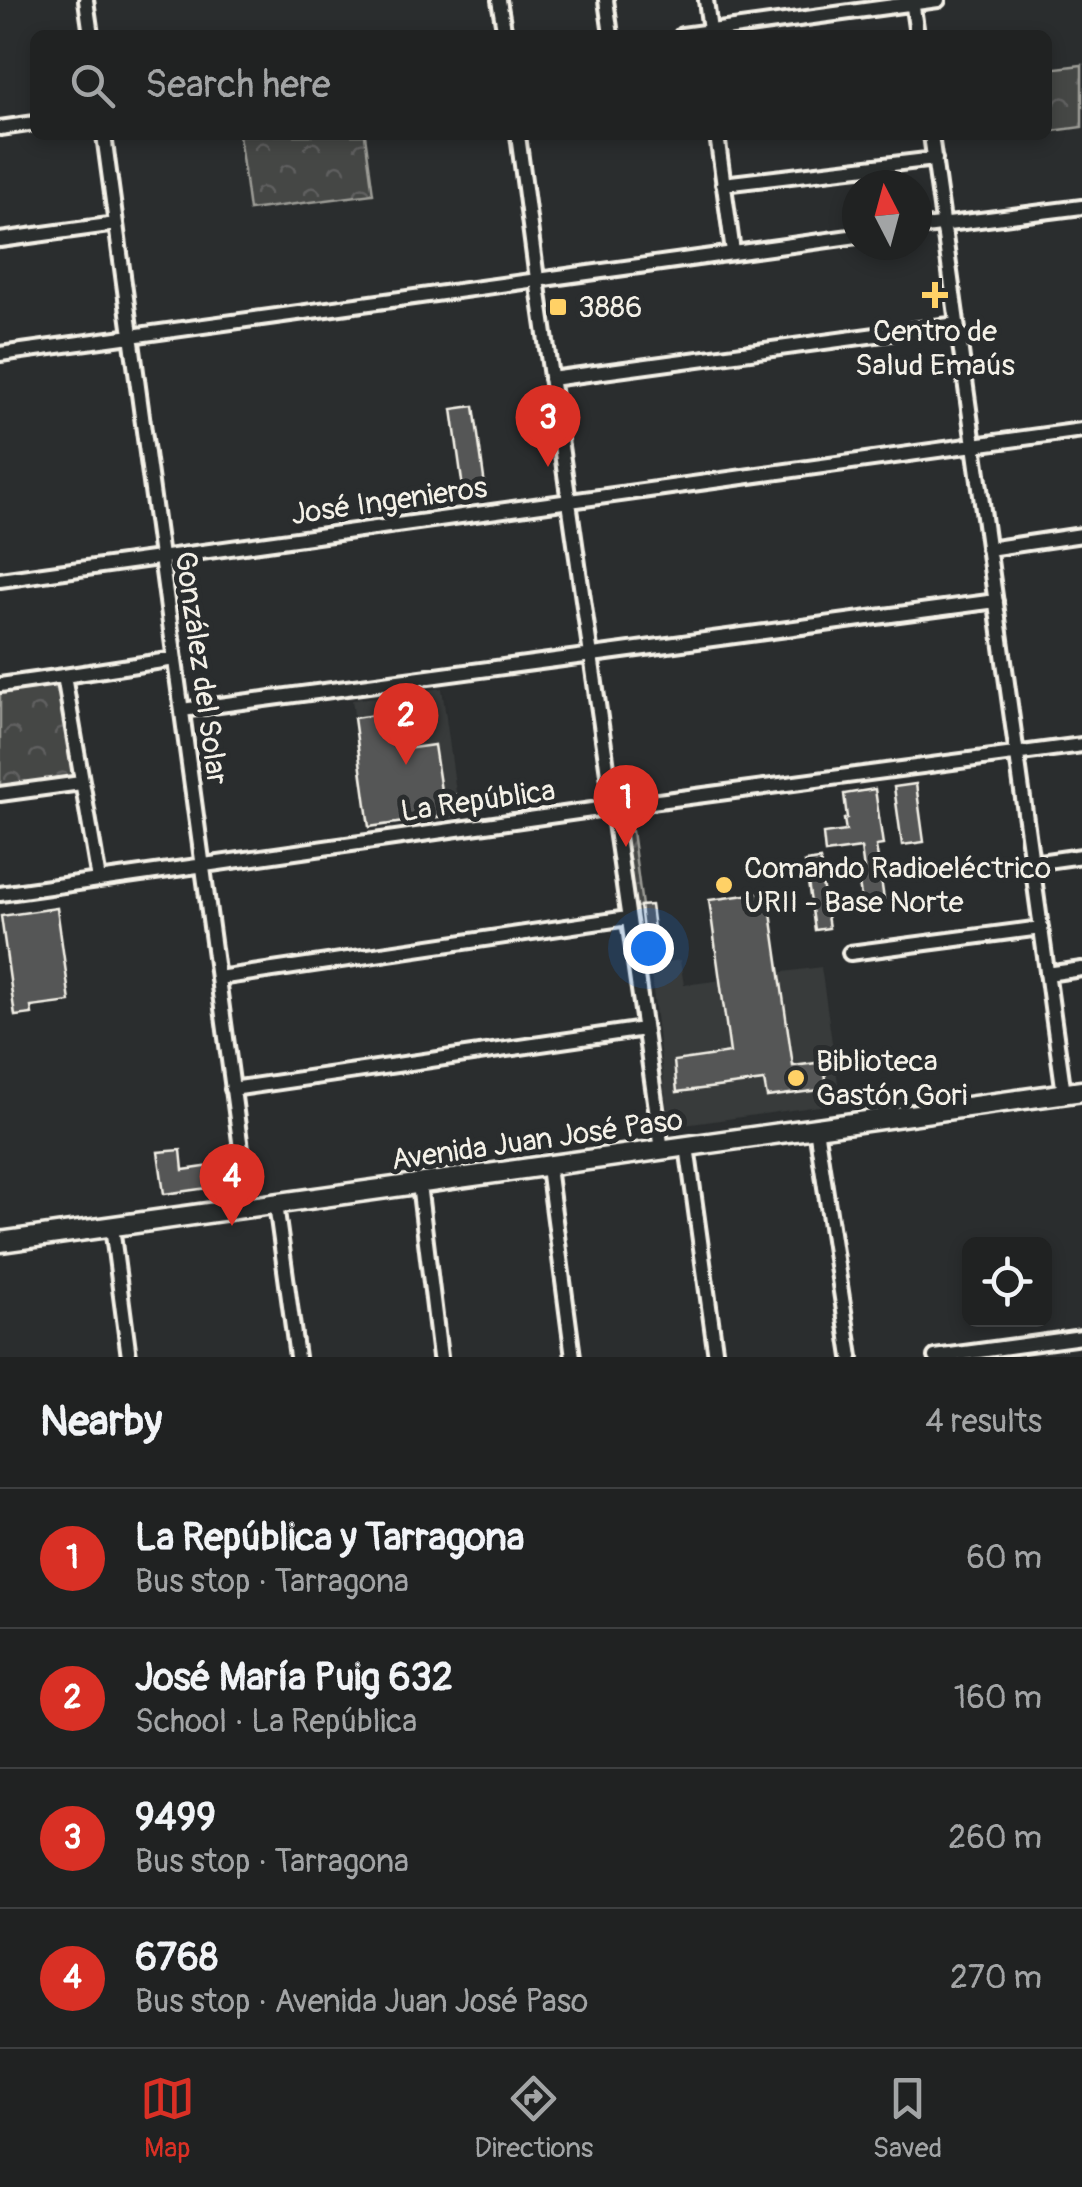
<!DOCTYPE html>
<meta charset="utf-8">
<style>
body{margin:0;font-family:Pangolin,sans-serif;background:#282a2a;color:#f1f3f6}
.controls{position:absolute;right:30px;bottom:30px;display:grid;overflow:hidden;border-radius:15px;box-shadow:0 5px 15px #0003}
.controls button{width:90px;height:90px;display:grid;place-items:center;padding:0;border:0;border-bottom:2px solid #3d3f40;background:#202222;color:#f1f3f6;font:50px sans-serif}
.compass{position:absolute;left:842px;top:170px;width:90px;height:90px;border-radius:50%;background:#202222;box-shadow:0 5px 15px #0003;rotate:354deg}
.you{position:absolute;left:648px;top:948px;width:35px;height:35px;margin:-25px;border:8px solid #fff;border-radius:50%;background:#1a73e8;box-shadow:0 0 0 15px #1a73e833}
.badge{display:grid;place-items:center;width:65px;height:65px;border-radius:50%;background:#d93025;color:#fff;font-size:32px;font-weight:700}
.pin{position:absolute;translate:-50% -82px;filter:drop-shadow(0 2px 5px #0008)}
.pin::after{content:'';position:absolute;top:52px;width:35px;height:30px;background:inherit;clip-path:polygon(0 0,100% 0,50% 100%)}
.list{margin:0;padding:0;list-style:none}
h2{display:flex;justify-content:space-between;align-items:center;height:130px;margin:0;padding:0 40px;font-size:42px}
h2 small{font-size:32px;font-weight:400;color:#a2a4a5}
.list li{display:grid;grid-template-columns:65px 1fr auto;gap:30px;align-items:center;box-sizing:border-box;height:140px;padding:0 40px;border-top:2px solid #3d3f40}
.list b{display:block;font-size:38px;white-space:nowrap}
.list p{margin:0;font-size:32px;white-space:nowrap;color:#a2a4a5}
.list em{font-size:32px;font-style:normal;color:#a2a4a5}
.icon{flex:none;width:55px;height:55px;fill:none;stroke:currentColor;stroke-width:2;stroke-linecap:round;stroke-linejoin:round}
.map{position:relative;flex:none;width:1082px;height:1357px;overflow:hidden}
.search{position:absolute;background:#202222;box-shadow:0 5px 15px #0003;left:30px;right:30px;top:30px;height:110px;display:flex;align-items:center;gap:25px;box-sizing:border-box;padding:0 35px;border-radius:15px;color:#a2a4a5;font-size:38px}
.sheet{height:690px;background:#202222}
nav{display:flex;justify-content:space-around;align-items:center;box-sizing:border-box;height:140px;border-top:2px solid #3d3f40;background:#202222;font-size:28px;color:#a2a4a5}
nav a{display:grid;justify-items:center;gap:5px}
nav .on{color:#d93025}
.map>svg:first-child{display:block}
.built{fill:#373a3a}
.forest{fill:url(#forest-crowns);stroke:#9c9c96;stroke-width:2.5}
.building{fill:#555756;stroke:#f4f1e8;stroke-width:2.5}
.lines{fill:none;stroke-linecap:round;stroke-linejoin:round}
.minor-casing{stroke:#f4f1e8;stroke-width:20}
.secondary-casing{stroke:#f4f1e8;stroke-width:25}
.minor{stroke:#2a2d2e;stroke-width:12}
.secondary{stroke:#2a2d2e;stroke-width:18}
.poi-dot{fill:#ffd166;stroke:#2a2d2e;stroke-width:4}
.labels{text-anchor:middle;dominant-baseline:central;stroke-width:10;stroke-linejoin:round;paint-order:stroke}
.poi-label{font-size:30px;fill:#f4f1e8;stroke:#2a2d2e;text-anchor:start}
.street-label{font-size:30px;fill:#f4f1e8;stroke:#2a2d2e}
</style>
<div class="map">
<svg width="1082" height="1357" viewBox="0 0 1082 1357">
<defs>
<pattern id="forest-crowns" width="20" height="18" patternUnits="userSpaceOnUse" patternTransform="scale(2.5)"><rect width="20" height="18" fill="#444645"/><path d="M2 6a3 3 0 1 1 6 0M12 15a3 3 0 1 1 6 0" fill="none" stroke="#606160"/></pattern>
</defs>
<rect width="100%" height="100%" fill="#2a2d2e"/>
<filter id="ink" filterUnits="userSpaceOnUse"><feTurbulence type="fractalNoise" baseFrequency=".01" numOctaves="2"/><feDisplacementMap in="SourceGraphic" scale="20" xChannelSelector="R" yChannelSelector="G"/><feConvolveMatrix kernelMatrix="1 2 1 2 8 2 1 2 1" color-interpolation-filters="sRGB"/></filter>
<g filter="url(#ink)">
<path class="built" d="M442 688 459 814 369 827 352 700Z
M680 960 684 985 821 967 841 1103 678 1126 668 1119 650 965Z"/>
<path class="forest" d="M1082 65V127L1052 131 1047 93V69Z
M239 135H365L373 194 249 210Z
M60 684 73 775 69 780 0 789V691Z
M632 831 642 906 633 908 622 832Z"/>
<path class="building" d="M474 406 486 493 464 496 452 409Z
M398 694 405 749 434 745 442 797 456 795 459 814 369 827 354 718 388 713 385 695Z
M916 784 924 842 902 845 894 787Z
M875 789 883 845 876 846 885 906 863 909 857 871 864 870 861 848 825 853 823 834 846 831 844 819 847 818 844 794Z
M820 860 822 870H820L829 928 815 930 805 862Z
M768 892 793 1066 824 1062 827 1089 767 1097 764 1081 677 1092 674 1061 730 1053 709 900Z
M651 905 654 929 643 931 640 906Z
M57 908 70 1002 31 1007 32 1014 15 1016 1 916Z
M181 1150 183 1170 226 1164 229 1185 164 1194 158 1152Z"/>
<g class="lines">
<defs>
<path id="minor" d="M86 0 91 35
M499 0 505 35
M606 0 611 35
M706 0 710 31
M912 0 917 35
M682 35 938 0
M0 128 35 123
M104 135 249 1208
M518 135 537 279 662 1150
M717 135 733 252
M931 135 1064 1094
M723 184 935 159
M917 228 1082 207
M0 240 116 224
M0 354 857 236
M551 379 957 324
M988 549 1082 535
M0 580 1082 430
M0 685 64 676
M182 710 996 601
M0 794 81 783
M1032 863 1082 856
M99 880 64 676 175 659
M0 894 613 807 1082 745
M850 953 1041 928
M1047 974 1082 969
M218 978 628 918
M232 1089 644 1029
M816 1128 851 1357
M687 1146 716 1357
M548 1167 573 1357
M419 1184 440 1357
M276 1204 297 1357
M112 1227 129 1357
M935 1357 1082 1337"/>
<path id="secondary" d="M0 1242 1082 1091"/>
</defs>
<use href="#minor" class="minor-casing"/>
<use href="#secondary" class="secondary-casing"/>
<use href="#minor" class="minor"/>
<use href="#secondary" class="secondary"/>
</g>
</g>
<g class="poi-dot">
<path d="M930 280h10v10h10v10h-10v10h-10v-10h-10v-10h10z"/>
<rect x="548" y="297" width="20" height="20" rx="5"/>
<circle cx="724" cy="885" r="10"/>
<circle cx="796" cy="1078" r="10"/>
</g>
<g class="labels">
<g class="poi-label">
<text x="578" y="307">3886</text>
<text x="935" y="331" text-anchor="middle">Centro de<tspan x="935" dy="34">Salud Emaús</tspan></text>
<text x="744" y="868">Comando Radioeléctrico<tspan x="744" dy="34">URII - Base Norte</tspan></text>
<text x="816" y="1061">Biblioteca<tspan x="816" dy="34">Gastón Gori</tspan></text>
</g>
<g class="street-label">
<text transform="translate(389 501) rotate(-8)">José Ingenieros</text>
<text transform="translate(201 668) rotate(82)">González del Solar</text>
<text transform="translate(478 801) rotate(-8)">La República</text>
<text transform="translate(537 1140) rotate(-8)">Avenida Juan José Paso</text>
</g>
</g>
</svg>
<div class="controls">
<button><svg class="icon" aria-label="locate" viewBox="0 0 24 24"><circle cx="12" cy="12" r="6"/><path d="M12 2v4M12 18v4M2 12h4M18 12h4"/></svg></button>
</div>
<svg class="compass" viewBox="-18 -18 36 36"><path d="M0-13l5 13h-10z" fill="#e53935"/><path d="M0 13l5-13h-10z" fill="#a2a4a5"/></svg>
<div class="you"></div>
<div class="pin badge" style="left:626px;top:847px">1</div>
<div class="pin badge" style="left:406px;top:765px">2</div>
<div class="pin badge" style="left:548px;top:467px">3</div>
<div class="pin badge" style="left:232px;top:1226px">4</div>
<div class="search"><svg class="icon" aria-label="search" viewBox="0 0 24 24"><circle cx="10" cy="10" r="6"/><path d="M15 15l6 6"/></svg>Search here</div>
</div>
<section class="sheet">
<h2>Nearby<small>4 results</small></h2>
<ul class="list">
<li><span class="badge">1</span><div><b>La República y Tarragona</b><p>Bus stop · Tarragona</p></div><em>60 m</em></li>
<li><span class="badge">2</span><div><b>José María Puig 632</b><p>School · La República</p></div><em>160 m</em></li>
<li><span class="badge">3</span><div><b>9499</b><p>Bus stop · Tarragona</p></div><em>260 m</em></li>
<li><span class="badge">4</span><div><b>6768</b><p>Bus stop · Avenida Juan José Paso</p></div><em>270 m</em></li>
</ul>
</section>
<nav>
<a class="on"><svg class="icon" aria-label="map" viewBox="0 0 24 24"><path d="M3 6l6-2 6 2 6-2v14l-6 2-6-2-6 2zM9 4v14M15 6v14"/></svg>Map</a>
<a><svg class="icon" aria-label="directions" viewBox="0 0 24 24"><path d="M12 3l9 9-9 9-9-9zM9 14v-3h6M13 9l2 2-2 2"/></svg>Directions</a>
<a><svg class="icon" aria-label="saved" viewBox="0 0 24 24"><path d="M7 4h10v16l-5-4-5 4z"/></svg>Saved</a>
</nav>
